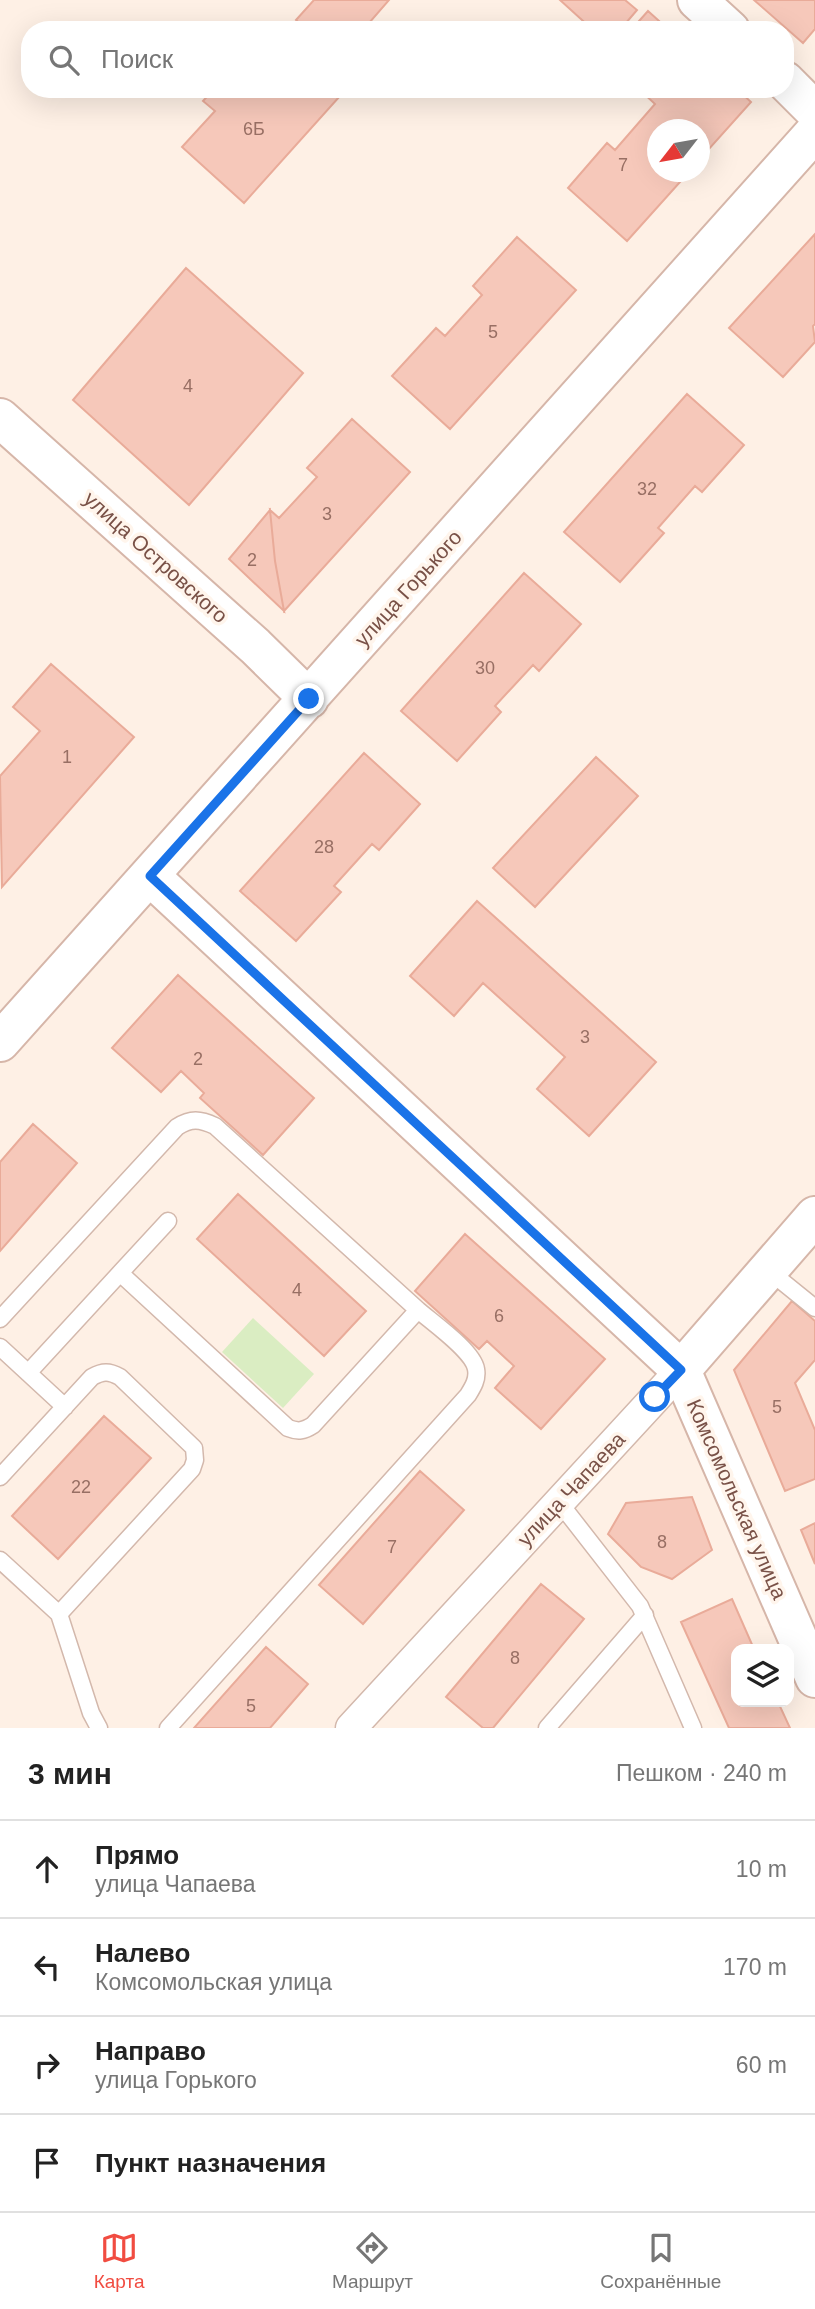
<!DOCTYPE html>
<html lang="ru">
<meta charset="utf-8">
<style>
body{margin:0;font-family:Helvetica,sans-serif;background:#f6f6f6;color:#222}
.controls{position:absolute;right:21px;bottom:21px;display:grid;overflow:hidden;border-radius:14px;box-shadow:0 7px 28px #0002}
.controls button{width:63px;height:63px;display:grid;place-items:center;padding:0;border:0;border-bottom:2px solid #e0e0e0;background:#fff;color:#222;font:35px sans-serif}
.compass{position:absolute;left:647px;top:119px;width:63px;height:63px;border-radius:50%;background:#fff;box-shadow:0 7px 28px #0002;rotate:239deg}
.stop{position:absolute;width:21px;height:21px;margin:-16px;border:5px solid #1a73e8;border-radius:50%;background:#fff}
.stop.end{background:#1a73e8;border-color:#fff;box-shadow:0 2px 7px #0008}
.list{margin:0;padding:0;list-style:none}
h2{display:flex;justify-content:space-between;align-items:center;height:91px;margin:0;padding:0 28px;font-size:30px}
h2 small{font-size:23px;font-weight:400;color:#767676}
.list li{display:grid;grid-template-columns:46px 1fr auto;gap:21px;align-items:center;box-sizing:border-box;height:98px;padding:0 28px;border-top:2px solid #e0e0e0}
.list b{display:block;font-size:26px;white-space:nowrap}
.list p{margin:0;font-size:23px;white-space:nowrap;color:#767676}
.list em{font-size:23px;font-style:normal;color:#767676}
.icon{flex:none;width:38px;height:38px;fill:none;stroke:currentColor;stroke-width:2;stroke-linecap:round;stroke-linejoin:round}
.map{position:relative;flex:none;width:815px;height:1728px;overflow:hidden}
.search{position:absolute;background:#fff;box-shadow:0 7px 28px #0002;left:21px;right:21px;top:21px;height:77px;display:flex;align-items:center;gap:18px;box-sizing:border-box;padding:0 24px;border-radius:28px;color:#767676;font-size:26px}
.sheet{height:483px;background:#fff}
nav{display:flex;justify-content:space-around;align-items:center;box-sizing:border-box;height:98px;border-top:2px solid #e0e0e0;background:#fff;font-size:19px;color:#767676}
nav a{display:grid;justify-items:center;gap:4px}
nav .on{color:#f14c41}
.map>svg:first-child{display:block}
.green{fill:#daedc2}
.building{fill:#f6c8ba;stroke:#e9ab99;stroke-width:2}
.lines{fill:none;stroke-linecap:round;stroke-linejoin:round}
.lane-casing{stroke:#d3b8ac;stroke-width:19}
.street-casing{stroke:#d3b8ac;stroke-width:33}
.secondary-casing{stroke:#d6b6a9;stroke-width:42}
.lane{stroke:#fff;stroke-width:16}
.street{stroke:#fff;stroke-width:30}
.secondary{stroke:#fff;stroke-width:38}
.route{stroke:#1a73e8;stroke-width:9}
.labels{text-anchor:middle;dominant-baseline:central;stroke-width:7;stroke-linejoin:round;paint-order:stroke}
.number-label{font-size:18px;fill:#986f64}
.street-label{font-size:21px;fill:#795147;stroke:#fff5ec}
</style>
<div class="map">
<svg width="815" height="1728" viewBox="0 0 815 1728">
<rect width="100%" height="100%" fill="#fef0e5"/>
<path class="green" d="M253 1318 314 1374 283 1408 222 1352Z"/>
<path class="building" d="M314 0H313H389L363 30H307L296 20Z
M560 0H625L637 10 620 30H593Z
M754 0H815V29L803 43Z
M648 11 669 30H631Z
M214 89H333L340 96 244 203 182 147 215 111 203 101Z
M639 89H737L751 102 700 159V130H658V172H689L627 241 568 188 607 143 615 150 655 104Z
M815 234V324L813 326 815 342 783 377 729 328Z
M517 237 576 290 450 429 392 376 436 328 445 336 482 295 473 286Z
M186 268 303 373 189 505 73 400Z
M687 394 744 445 702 492 695 486 658 528 664 533 620 582 564 532Z
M352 419 410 472 284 611 275 561 270 510 279 518 317 477 307 468Z
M270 510 275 561 284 611 229 559Z
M524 573 581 624 539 671 533 665 495 706 501 712 457 761 401 711Z
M51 664 134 737 2 887 0 776 40 731 13 707Z
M364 753 420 804 379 850 372 844 334 886 341 892 296 941 240 891Z
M596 757 638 796 535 907 493 868Z
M477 901 656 1062 589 1136 537 1089 565 1057 483 983 454 1016 410 976Z
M178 975 314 1098 263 1155 200 1098 204 1093 181 1071 161 1092 112 1048Z
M33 1124 77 1163 0 1251V1162Z
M238 1194 366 1311 324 1356 197 1239Z
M465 1234 605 1359 541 1429 495 1388 514 1366 487 1341 479 1349 415 1291Z
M792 1301 815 1321V1360L795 1383 815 1430V1479L785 1491 734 1370Z
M104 1416 151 1458 58 1559 12 1516Z
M420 1471 464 1510 363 1624 319 1585Z
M692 1497 712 1550 672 1579 641 1567 608 1534 626 1503Z
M815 1523V1564L801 1530Z
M541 1584 584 1619 493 1728H483L446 1697Z
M732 1599 754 1649H736V1702H778L790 1728H729L681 1622Z
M266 1647 308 1684 270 1728H194Z"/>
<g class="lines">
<defs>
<path id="lane" d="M768 1270 815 1308
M0 1319 177 1127C191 1118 200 1119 215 1126L418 1310
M0 1347 65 1407
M28 1373 120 1273
M0 1477 92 1377C103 1371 109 1371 120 1377L194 1448 195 1460 192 1469 59 1614
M559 1502 640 1606 693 1728
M0 1560 59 1614 91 1713 99 1728
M168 1728 468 1395C473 1387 478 1379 476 1369 473 1351 433 1323 418 1310L313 1425C304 1431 298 1432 288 1428L120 1273 168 1221
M547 1728 645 1615"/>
<path id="street" d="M351 1728 681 1370"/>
<path id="secondary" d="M697 0 730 30
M785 81 815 111
M0 418 255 646 309 699
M150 876 681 1370 815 1678
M0 1042 815 132
M681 1370 815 1216"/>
</defs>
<use href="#lane" class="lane-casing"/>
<use href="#street" class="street-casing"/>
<use href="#secondary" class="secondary-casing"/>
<use href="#lane" class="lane"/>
<use href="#street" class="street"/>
<use href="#secondary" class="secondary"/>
</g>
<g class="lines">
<path class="route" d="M309 699 150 876 681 1370 655 1397"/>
</g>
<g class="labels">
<g class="number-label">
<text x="254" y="129">6Б</text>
<text x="623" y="165">7</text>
<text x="493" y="332">5</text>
<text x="188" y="386">4</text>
<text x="647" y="489">32</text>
<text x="327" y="514">3</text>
<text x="252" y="560">2</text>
<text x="485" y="668">30</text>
<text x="67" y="757">1</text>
<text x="324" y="847">28</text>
<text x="585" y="1037">3</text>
<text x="198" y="1059">2</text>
<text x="297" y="1290">4</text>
<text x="499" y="1316">6</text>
<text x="777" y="1407">5</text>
<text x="81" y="1487">22</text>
<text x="662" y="1542">8</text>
<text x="392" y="1547">7</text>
<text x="515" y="1658">8</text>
<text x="251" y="1706">5</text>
</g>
<g class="street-label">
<text transform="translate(156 557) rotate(42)">улица Островского</text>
<text transform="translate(408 588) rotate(-48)">улица Горького</text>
<text transform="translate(571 1489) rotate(-47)">улица Чапаева</text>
<text transform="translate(737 1499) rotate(66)">Комсомольская улица</text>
</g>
</g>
</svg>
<div class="controls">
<button><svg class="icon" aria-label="layers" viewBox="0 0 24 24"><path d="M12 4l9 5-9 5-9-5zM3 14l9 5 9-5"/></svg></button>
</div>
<svg class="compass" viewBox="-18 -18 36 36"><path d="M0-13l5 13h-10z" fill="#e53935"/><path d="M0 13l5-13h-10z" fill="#767676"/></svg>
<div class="stop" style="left:655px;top:1397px"></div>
<div class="stop end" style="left:309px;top:699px"></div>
<div class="search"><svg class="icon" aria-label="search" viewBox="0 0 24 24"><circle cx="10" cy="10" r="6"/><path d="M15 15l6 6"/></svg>Поиск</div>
</div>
<section class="sheet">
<h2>3 мин<small>Пешком · 240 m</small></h2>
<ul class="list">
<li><svg class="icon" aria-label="ahead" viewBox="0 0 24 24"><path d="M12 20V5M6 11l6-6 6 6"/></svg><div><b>Прямо</b><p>улица Чапаева</p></div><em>10 m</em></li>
<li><svg class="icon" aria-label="left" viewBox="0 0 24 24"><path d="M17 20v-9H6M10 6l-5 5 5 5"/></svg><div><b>Налево</b><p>Комсомольская улица</p></div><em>170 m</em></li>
<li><svg class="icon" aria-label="right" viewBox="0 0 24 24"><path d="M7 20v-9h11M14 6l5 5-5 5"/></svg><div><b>Направо</b><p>улица Горького</p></div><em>60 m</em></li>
<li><svg class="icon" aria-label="arrive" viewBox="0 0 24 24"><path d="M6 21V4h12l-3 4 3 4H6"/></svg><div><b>Пункт назначения</b></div></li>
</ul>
</section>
<nav>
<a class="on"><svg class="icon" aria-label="map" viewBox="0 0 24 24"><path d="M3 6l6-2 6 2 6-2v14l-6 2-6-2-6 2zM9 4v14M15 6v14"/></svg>Карта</a>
<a><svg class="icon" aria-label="directions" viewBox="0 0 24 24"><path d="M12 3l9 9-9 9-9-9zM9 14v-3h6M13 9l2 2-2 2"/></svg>Маршрут</a>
<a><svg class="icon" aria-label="saved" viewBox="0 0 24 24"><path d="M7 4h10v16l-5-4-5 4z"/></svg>Сохранённые</a>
</nav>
